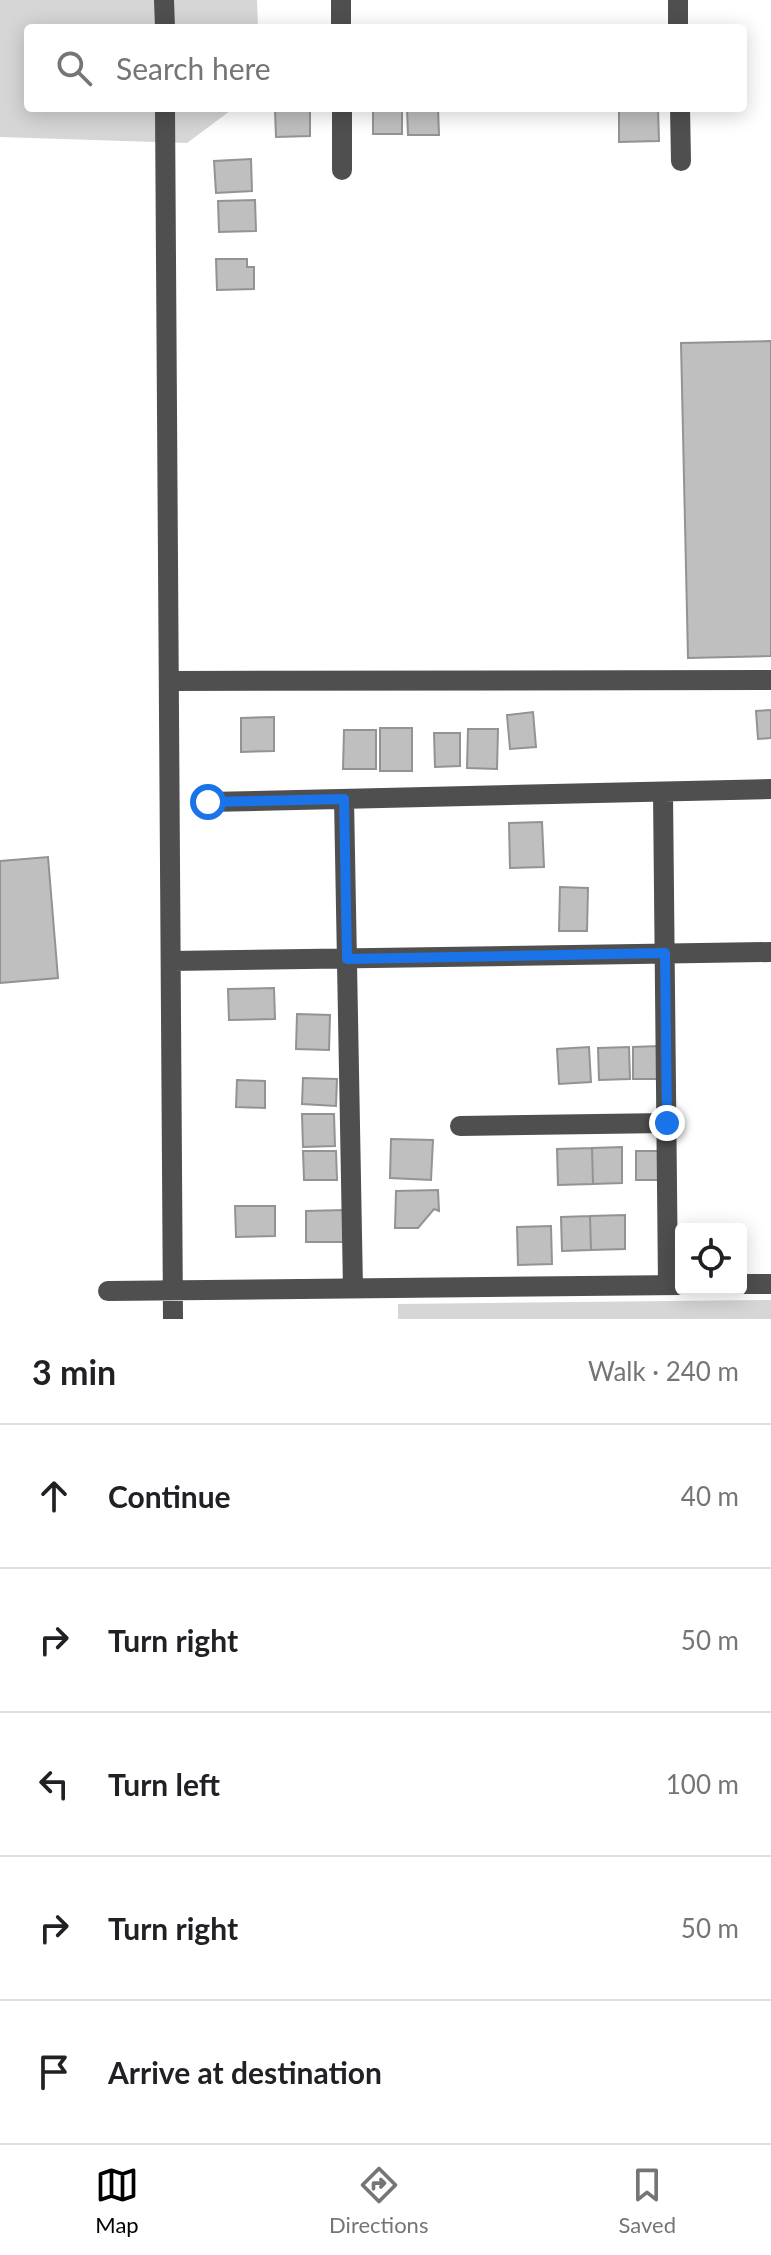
<!DOCTYPE html>
<meta charset="utf-8">
<style>
body{margin:0;font-family:Lato,sans-serif;background:#f6f6f6;color:#202124}
.controls{position:absolute;right:24px;bottom:24px;display:grid;overflow:hidden;border-radius:8px;box-shadow:0 4px 20px #0003}
.controls button{width:72px;height:72px;display:grid;place-items:center;padding:0;border:0;border-bottom:2px solid #e0e0e0;background:#fff;color:#202124;font:40px sans-serif}
.stop{position:absolute;width:24px;height:24px;margin:-18px;border:6px solid #1a73e8;border-radius:50%;background:#fff}
.stop.end{background:#1a73e8;border-color:#fff;box-shadow:0 2px 8px #0008}
.list{margin:0;padding:0;list-style:none}
h2{display:flex;justify-content:space-between;align-items:center;height:104px;margin:0;padding:0 32px;font-size:34px}
h2 small{font-size:26px;font-weight:400;color:#757577}
.list li{display:grid;grid-template-columns:52px 1fr auto;gap:24px;align-items:center;box-sizing:border-box;height:144px;padding:0 32px;border-top:2px solid #e0e0e0}
.list b{display:block;font-size:30px;white-space:nowrap}
.list em{font-size:26px;font-style:normal;color:#757577}
.icon{flex:none;width:44px;height:44px;fill:none;stroke:currentColor;stroke-width:2;stroke-linecap:round;stroke-linejoin:round}
.map{position:relative;flex:none;width:771px;height:1319px;overflow:hidden}
.search{position:absolute;background:#fff;box-shadow:0 4px 20px #0003;left:24px;right:24px;top:24px;height:88px;display:flex;align-items:center;gap:20px;box-sizing:border-box;padding:0 28px;border-radius:8px;color:#757577;font-size:30px}
.sheet{height:824px;background:#fff}
nav{display:flex;justify-content:space-around;align-items:center;box-sizing:border-box;height:112px;border-top:2px solid #e0e0e0;background:#fff;font-size:22px;color:#757577}
nav a{display:grid;justify-items:center;gap:4px}
nav .on{color:#000}
.map>svg:first-child{display:block}
.green{fill:#d6d6d6}
.building{fill:#bfbfbf;stroke:#939393;stroke-width:2}
.lines{fill:none;stroke-linecap:round;stroke-linejoin:round}
.minor{stroke:#4f4f4f;stroke-width:20}
.route{stroke:#1a73e8;stroke-width:10}
</style>
<div class="map">
<svg width="771" height="1319" viewBox="0 0 771 1319">
<rect width="100%" height="100%" fill="#fff"/>
<path class="green" d="M0 0H257L258 28H28V108H234L187 143 0 137Z
M771 1300V1319H398V1304Z"/>
<path class="building" d="M373 108H402V134H373Z
M407 108H438L439 135H408Z
M619 108H658L659 141 619 142Z
M275 110H310V136L276 137Z
M251 159 252 191 216 193 214 161Z
M255 200 256 231 219 232 218 201Z
M216 259H247V267H254V289L217 290Z
M771 341V656L688 658 681 343Z
M771 710V738L758 739 756 711Z
M533 712 536 747 510 749 507 715Z
M274 717V751L241 752V718Z
M380 728H412V771H380Z
M468 729H498L497 769 467 768Z
M344 730H376V769H343Z
M434 733H460V766L435 767Z
M542 822 544 867 510 868 509 823Z
M48 857 58 978 0 983V861Z
M560 887 588 888 587 931H559Z
M274 988 275 1019 229 1020 228 989Z
M297 1014 330 1015 329 1050 296 1049Z
M659 1046 660 1079H633V1047Z
M589 1047 591 1082 559 1084 557 1049Z
M629 1047 630 1079 599 1080 598 1048Z
M303 1078 337 1079 336 1106 302 1104Z
M237 1080 265 1081V1108L236 1107Z
M302 1114H334L335 1146 303 1147Z
M391 1139 433 1140 431 1180 390 1178Z
M622 1147V1183L593 1184 592 1148Z
M592 1148 593 1184 558 1185 557 1149Z
M303 1151H336L337 1180H304Z
M636 1151H660L661 1180H636Z
M438 1190 439 1211 434 1209 418 1228H395L396 1191Z
M235 1206H275V1236L236 1237Z
M344 1210V1242H306V1211Z
M625 1215V1249L591 1250 590 1216Z
M590 1216 591 1250 562 1251 561 1217Z
M551 1226 552 1264 518 1265 517 1227Z"/>
<g class="lines">
<path class="minor" d="M164 0 165 28
M341 0V28
M678 0V28
M165 108 173 1319
M342 108V170
M680 108 681 161
M169 681 771 680
M663 792 668 1285
M344 799 353 1289
M208 802 771 789
M171 961 771 952
M460 1126 667 1123
M741 1284H771
M108 1291 681 1285"/>
</g>
<g class="lines">
<path class="route" d="M208 802 344 799 347 959 665 953 667 1123"/>
</g>
</svg>
<div class="controls">
<button><svg class="icon" aria-label="locate" viewBox="0 0 24 24"><circle cx="12" cy="12" r="6"/><path d="M12 2v4M12 18v4M2 12h4M18 12h4"/></svg></button>
</div>
<div class="stop" style="left:208px;top:802px"></div>
<div class="stop end" style="left:667px;top:1123px"></div>
<div class="search"><svg class="icon" aria-label="search" viewBox="0 0 24 24"><circle cx="10" cy="10" r="6"/><path d="M15 15l6 6"/></svg>Search here</div>
</div>
<section class="sheet">
<h2>3 min<small>Walk · 240 m</small></h2>
<ul class="list">
<li><svg class="icon" aria-label="ahead" viewBox="0 0 24 24"><path d="M12 20V5M6 11l6-6 6 6"/></svg><div><b>Continue</b></div><em>40 m</em></li>
<li><svg class="icon" aria-label="right" viewBox="0 0 24 24"><path d="M7 20v-9h11M14 6l5 5-5 5"/></svg><div><b>Turn right</b></div><em>50 m</em></li>
<li><svg class="icon" aria-label="left" viewBox="0 0 24 24"><path d="M17 20v-9H6M10 6l-5 5 5 5"/></svg><div><b>Turn left</b></div><em>100 m</em></li>
<li><svg class="icon" aria-label="right" viewBox="0 0 24 24"><path d="M7 20v-9h11M14 6l5 5-5 5"/></svg><div><b>Turn right</b></div><em>50 m</em></li>
<li><svg class="icon" aria-label="arrive" viewBox="0 0 24 24"><path d="M6 21V4h12l-3 4 3 4H6"/></svg><div><b>Arrive at destination</b></div></li>
</ul>
</section>
<nav>
<a class="on"><svg class="icon" aria-label="map" viewBox="0 0 24 24"><path d="M3 6l6-2 6 2 6-2v14l-6 2-6-2-6 2zM9 4v14M15 6v14"/></svg>Map</a>
<a><svg class="icon" aria-label="directions" viewBox="0 0 24 24"><path d="M12 3l9 9-9 9-9-9zM9 14v-3h6M13 9l2 2-2 2"/></svg>Directions</a>
<a><svg class="icon" aria-label="saved" viewBox="0 0 24 24"><path d="M7 4h10v16l-5-4-5 4z"/></svg>Saved</a>
</nav>
